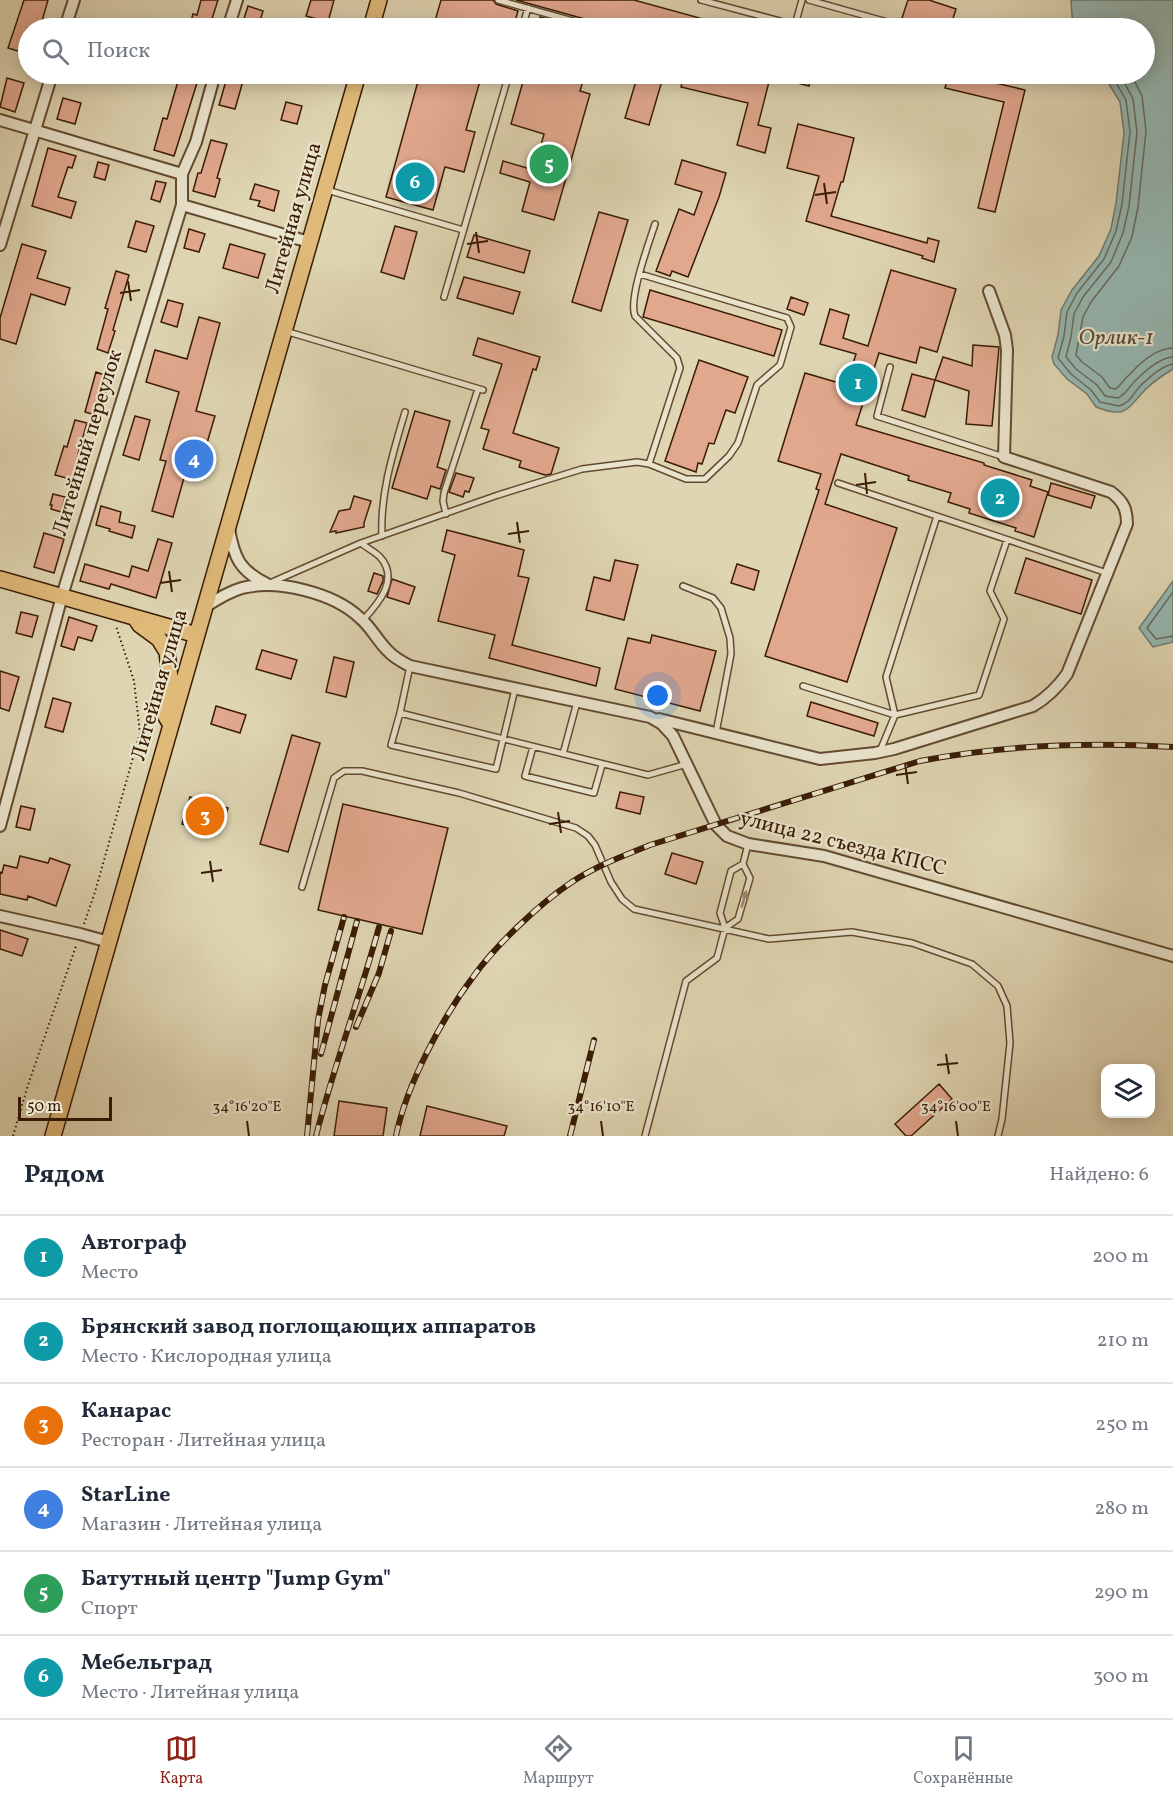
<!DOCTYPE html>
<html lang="ru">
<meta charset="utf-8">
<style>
body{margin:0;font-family:Vollkorn,serif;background:#f6f6f7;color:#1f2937}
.controls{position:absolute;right:18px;bottom:18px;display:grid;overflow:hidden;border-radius:12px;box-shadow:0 3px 15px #0003}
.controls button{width:54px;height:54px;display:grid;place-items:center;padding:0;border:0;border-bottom:2px solid #e0e1e3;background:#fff;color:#1f2937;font:30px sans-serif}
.scale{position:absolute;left:18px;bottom:15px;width:94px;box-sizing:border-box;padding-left:6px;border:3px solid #3a1c04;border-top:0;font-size:16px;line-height:21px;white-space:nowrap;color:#3a1c04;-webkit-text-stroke:4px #eae4cd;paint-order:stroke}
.you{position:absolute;left:658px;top:696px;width:21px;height:21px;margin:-15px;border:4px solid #fff;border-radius:50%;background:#1a73e8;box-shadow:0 0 0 9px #1a73e833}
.badge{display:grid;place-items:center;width:39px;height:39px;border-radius:50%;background:#8f2418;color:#fff;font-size:20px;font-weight:700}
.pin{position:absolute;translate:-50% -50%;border:3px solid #fff;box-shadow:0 2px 6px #0006}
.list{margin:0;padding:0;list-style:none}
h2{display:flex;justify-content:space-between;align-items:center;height:78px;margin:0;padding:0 24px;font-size:26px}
h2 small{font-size:20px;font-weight:400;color:#747a83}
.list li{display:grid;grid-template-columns:39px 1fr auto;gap:18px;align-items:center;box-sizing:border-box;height:84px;padding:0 24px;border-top:2px solid #e0e1e3}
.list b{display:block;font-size:22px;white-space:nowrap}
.list p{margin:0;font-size:20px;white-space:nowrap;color:#747a83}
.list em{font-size:20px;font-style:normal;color:#747a83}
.icon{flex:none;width:33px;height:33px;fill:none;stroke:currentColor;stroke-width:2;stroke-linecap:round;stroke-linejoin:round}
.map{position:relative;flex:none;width:1173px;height:1136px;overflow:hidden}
.search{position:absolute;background:#fff;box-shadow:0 3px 15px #0003;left:18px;right:18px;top:18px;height:66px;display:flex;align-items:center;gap:15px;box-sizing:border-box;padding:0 21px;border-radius:33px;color:#747a83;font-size:22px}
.sheet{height:582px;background:#fff}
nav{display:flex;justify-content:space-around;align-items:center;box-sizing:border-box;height:84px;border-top:2px solid #e0e1e3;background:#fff;font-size:16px;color:#747a83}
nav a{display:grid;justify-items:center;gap:3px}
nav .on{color:#8f2418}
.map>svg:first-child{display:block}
.water{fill:#95b8b3;stroke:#717a6d;stroke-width:1.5}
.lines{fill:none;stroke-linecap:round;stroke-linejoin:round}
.shore{stroke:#686a5c;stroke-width:1.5}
.building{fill:#e2a88e;stroke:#3a1c04;stroke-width:1.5}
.lane-casing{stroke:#634a30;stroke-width:8}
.street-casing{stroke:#634a30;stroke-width:14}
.primary-casing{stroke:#3a1c04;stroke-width:18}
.path{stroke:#3a1c04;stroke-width:2;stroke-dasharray:1.5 3;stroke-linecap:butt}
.lane{stroke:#eae4cd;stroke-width:5}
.street{stroke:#eae4cd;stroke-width:10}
.primary{stroke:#e0ba79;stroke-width:15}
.rail-casing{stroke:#3a1c04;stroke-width:6}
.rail{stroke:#eae4cd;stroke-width:4;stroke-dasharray:11;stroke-linecap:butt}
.oneway{fill:#9b8a73}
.ticks{fill:none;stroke:#3a1c04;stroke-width:2}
.labels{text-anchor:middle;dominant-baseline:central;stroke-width:4.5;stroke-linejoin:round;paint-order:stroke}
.street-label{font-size:21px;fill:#3a1c04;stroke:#eae4cd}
.water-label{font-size:22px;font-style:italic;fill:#554b39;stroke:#eae4cd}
.ticks-label{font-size:15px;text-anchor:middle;fill:#3a1c04;stroke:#eae4cd;stroke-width:4.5;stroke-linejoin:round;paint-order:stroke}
</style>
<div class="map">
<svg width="1173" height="1136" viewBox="0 0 1173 1136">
<rect width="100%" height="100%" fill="#dfd5b2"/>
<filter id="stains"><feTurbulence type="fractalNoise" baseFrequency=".00333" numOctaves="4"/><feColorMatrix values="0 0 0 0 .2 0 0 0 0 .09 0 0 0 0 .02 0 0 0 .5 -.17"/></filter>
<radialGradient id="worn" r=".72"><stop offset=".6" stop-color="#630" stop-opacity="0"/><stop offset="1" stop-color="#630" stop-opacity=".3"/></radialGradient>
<path class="water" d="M1071 0H1173V369C1163 375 1154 381 1145 390 1127 409 1126 419 1096 407L1087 394 1067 379 1054 364 1052 357 1058 335 1061 310 1072 290 1099 256 1111 229 1116 203 1124 133 1120 102 1103 74H1144V28H1073Z
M1173 581V642L1153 647 1139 628Z"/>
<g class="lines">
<path class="shore" d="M1111 74 1126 100 1130 132 1122 204 1116 231 1104 259 1077 293 1067 312 1064 336 1058 358 1071 374 1091 390 1100 402 1119 406C1130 403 1133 394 1140 386 1149 378 1161 366 1173 364
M1120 74 1133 99 1137 132 1129 206 1123 233 1111 262 1083 297 1074 314 1071 337 1066 357 1076 369 1097 385 1105 396 1118 398C1126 394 1129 387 1136 380 1145 371 1159 358 1173 357
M1131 74 1142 96 1146 131 1138 207 1132 237 1119 266 1091 302 1083 317 1076 355 1082 362 1102 377 1110 388 1116 389C1121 385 1124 379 1129 375 1140 363 1156 348 1173 348
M1173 592 1147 628 1156 639 1173 636"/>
</g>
<path class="building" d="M24 0H48L40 28H28V54L8 48Z
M201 0H218L209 28H189L193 14 197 15Z
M311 0H334L328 22 306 16Z
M441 0H493L496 4 518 11 513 28H433Z
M516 0H634L725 25V28H603L599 23Z
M908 0H929L956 9 950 28H901L903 24 901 21Z
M248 6 263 11 258 28H241Z
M540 17 582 28H537Z
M180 74H196L193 82 197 83 174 156 154 150 163 118 167 119Z
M228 74H245L235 109 219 105Z
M420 74H482L466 130 475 132 464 172 445 167 433 210 386 197Z
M537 74H585L580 91 590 94 554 220 522 211 530 182 500 173 503 161 534 170 544 134 511 124 524 78 535 81Z
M638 74H664L649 125 625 118Z
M684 74H712L725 77 726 74H771L758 125 771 128 765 153 737 145 748 103 681 87Z
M775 74H812L809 86 775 77Z
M949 74H957L1025 90 995 212 978 208 1004 102 945 88Z
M7 78 24 83 15 112 0 107Z
M63 98 81 103 75 124 57 119Z
M286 102 302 106 297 124 281 120Z
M798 124 854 138 843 182H841L831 216 927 243 928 238 939 241 934 262 922 258 923 256 806 221 819 176 787 168Z
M211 140 227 144 217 178 220 179 215 197 193 191 198 173H201Z
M48 148 76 156 72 168 68 167 58 197 76 202 71 218 32 206Z
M682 160 726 173 719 197 688 277 672 271 670 276 656 271 679 209 694 215 702 192 675 184Z
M98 162 109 165 105 180 94 177Z
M156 181 166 183 160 202 151 199Z
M255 184 279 191 274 211 258 206 260 201 250 199Z
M599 212 628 220 601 311 572 302Z
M136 221 154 226 146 252 128 247Z
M395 226 417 232 404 279 381 272Z
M189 229 205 234 199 252 184 248Z
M474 235 530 251 524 273 467 257Z
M22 244 46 251 37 278 70 288 65 305 31 294 16 344 0 339V318Z
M230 244 265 254 258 278 223 268Z
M891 270 956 289 937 352 920 347 916 363 879 353 856 425 984 463V465L1032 480 1030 486 1048 492 1034 537 1015 531 1016 528 969 513 970 509 948 502 951 493 908 480 909 476 841 454 825 504 897 528 847 682 765 656 819 490 816 489 821 474 778 461 805 373 846 385 856 354 820 344 830 309 849 315 843 338 868 346Z
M116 271 129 275 113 330 115 331 108 353 97 349 108 309 105 308Z
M464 277 520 292 513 314 457 298Z
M650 290 782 330 774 356 643 317Z
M791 297 808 303 804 315 787 309Z
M168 300 183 304 177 327 161 322Z
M199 317 220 323 196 411 215 416 199 470 187 467 173 517 152 511 166 461 160 460 179 392 146 382 155 350 187 359Z
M478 338 540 357 536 370 533 369 513 433 559 448 551 474 545 475 519 467 521 461 483 449 489 430 481 428 502 364 473 355Z
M973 345 999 347 992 426 966 424 969 391 935 380 943 357 972 366Z
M699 360 748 377 735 413 726 410 714 444 709 443 702 464 698 463 696 472 665 461Z
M96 372 110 377 99 416 85 412Z
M912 374 935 380 925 417 902 410Z
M415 411 450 421 437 467 446 470 440 489 431 486 427 499 392 488Z
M135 416 150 420 139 460 123 455Z
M75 420 87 423 78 454 83 456 78 481 55 475 64 446 67 447Z
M456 473 474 478 469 492 465 491 463 497 449 492Z
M1051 483 1095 496 1091 508 1048 495Z
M53 494 65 497 61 512 51 509 52 505H50Z
M354 496 371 501 364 523V527L336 533V531L330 532 339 511 350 509Z
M101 506 121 512 119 522 135 526 132 538 109 531 110 529 96 525Z
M447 530 524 550 518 576 529 578 512 645 600 668 596 686 489 658 495 635 438 621 455 555 442 551Z
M44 533 64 539 54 573 34 567Z
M158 539 172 543 156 598 111 584 109 589 80 581 85 564 129 577 132 566 148 571Z
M1026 558 1092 580 1081 614 1015 593Z
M615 560 638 565 624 620 586 610 594 577 610 581Z
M737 564 759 571 754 590 731 583Z
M374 573 383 576V581L377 594 368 591Z
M392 579 415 587 409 604 387 597Z
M21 612 38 616 32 637 16 633Z
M69 617 97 626 92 641 78 637 74 650 61 646Z
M652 635 716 651 700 711 615 689 628 638 650 643Z
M262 650 297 660 291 679 256 669Z
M334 657 354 662 346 697 326 692Z
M0 671 19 677 9 711 0 708Z
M53 698 71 703 63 732 45 727Z
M811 702 878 723 874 736 807 716Z
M216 706 246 715 240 733 211 724Z
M292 735 320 743 288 852 260 844Z
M620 792 644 797 640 814 616 808Z
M190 797 228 808 222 826 213 823 211 833 182 824Z
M343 804 448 828 422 934 318 910Z
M21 806 35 809 30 830 16 827Z
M672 853 703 862 696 884 665 874Z
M20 856 48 863 50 858 70 865 56 906 28 896 27 900 0 894V872L2 873 4 865 17 868Z
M0 930 28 939 22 956 0 949Z
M939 1084 952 1099 911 1136H906L895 1124Z
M339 1101 387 1108 383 1136H334Z
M427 1106 507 1126 504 1136H420Z"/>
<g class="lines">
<defs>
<path id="lane" d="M498 0 598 28
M701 0 795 25 802 0
M809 0 898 25
M522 28 528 8
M327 190 463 230
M444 297 509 74
M285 331 483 390
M890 367 877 416 1004 457
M649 464 680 368 677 358 635 316C628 299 649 243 655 224
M838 483 1107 573
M446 514 443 501 444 493 478 389
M937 516 886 677 895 715 979 695 1004 619 990 591 1007 540
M382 536C380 493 393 453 405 412
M361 543 498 495 582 469 637 462 649 464 686 479H705L729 456 738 443 757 385 780 365 791 327 787 318 640 274
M270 583 361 543C367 548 375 552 380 557 400 579 378 604 363 620
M683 586 713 598 721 608 730 638 731 654 716 733
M410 666 400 713 648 775 687 764
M803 686 895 715 880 751
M400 713 391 745 496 769 515 689
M533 747 525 776 594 793 602 765
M563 754 577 702
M302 887 334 778 344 771H362L459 793 576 828 588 836 595 845 611 882 622 899 634 909 769 939 852 932 912 943 972 964 998 986 1007 1006 1010 1043 1002 1119 998 1136
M725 928 738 919 750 878 743 864 748 844
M645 1136 686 981 717 958 725 928 720 913 731 871 743 864"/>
<path id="street" d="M65 28 74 0
M228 28 237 0
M0 120 182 174
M182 205 309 242
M0 245 52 74
M229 529C234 558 240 571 267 584
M205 607C217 599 228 592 242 588 278 579 334 593 360 618 371 627 377 640 387 650 393 657 402 662 410 666L650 717 662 724 673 736 716 825 727 836 748 844 824 856 1173 956
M659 719 820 759 875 753 894 749 1033 706C1048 697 1057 688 1067 674L1127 524C1127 509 1123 501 1111 492L1004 457 1007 350 1005 335 989 291
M0 826 62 596 182 205V174L196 142 215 74
M0 916 80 934 109 942"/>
<path id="primary" d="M371 28 379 0
M0 579 197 635
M136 619 140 625 159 639 167 652 170 678 162 702 165 715 171 725
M53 1136 358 74"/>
</defs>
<use href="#lane" class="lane-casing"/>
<use href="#street" class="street-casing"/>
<use href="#primary" class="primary-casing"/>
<path class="path" d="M84 924 95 892 140 733 134 681 116 626
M13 1136 28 1085 76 946"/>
<use href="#lane" class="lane"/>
<use href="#street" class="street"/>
<use href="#primary" class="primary"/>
<defs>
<path id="rail" d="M356 1027 379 973 391 931
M321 1054 357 921
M307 1136 318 1020 325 985 344 917
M316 1136C334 1065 360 997 379 927
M396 1136C406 1086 442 1018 473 977 496 945 539 904 572 882 596 866 623 856 650 845L920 761C1003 745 1089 742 1173 747
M570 1136 594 1040"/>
</defs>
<use href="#rail" class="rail-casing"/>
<use href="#rail" class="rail"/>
</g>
<defs><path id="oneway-solid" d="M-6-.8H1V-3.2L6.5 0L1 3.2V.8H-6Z" transform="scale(1.5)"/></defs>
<use class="oneway" href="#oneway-solid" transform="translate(744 899) rotate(-74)"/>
<path class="ticks" d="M824 183 827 204M815 195 836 192M476 232 479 253M467 244 488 241M128 281 131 301M120 293 140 290M865 473 867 494M856 485 876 482M517 522 520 543M508 534 529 531M169 571 172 592M160 583 181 580M905 763 908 784M896 775 917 772M558 812 561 833M549 824 570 821M210 861 213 882M201 873 222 870M946 1054 949 1074M937 1065 958 1063M247 1121 249 1136M601 1121 603 1136M956 1121 958 1136"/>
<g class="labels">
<g class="street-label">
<text transform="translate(294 218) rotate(-74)">Литейная улица</text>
<text transform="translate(88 443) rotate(-73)">Литейный переулок</text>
<text transform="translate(160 685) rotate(-74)">Литейная улица</text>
<text transform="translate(843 844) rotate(14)">улица 22 съезда КПСС</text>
</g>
<g class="water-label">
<text x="1116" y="338">Орлик-1</text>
</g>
</g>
<g class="ticks-label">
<text x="247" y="1111">34°16'20"E</text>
<text x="601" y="1111">34°16'10"E</text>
<text x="956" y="1111">34°16'00"E</text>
</g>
<rect width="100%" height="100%" filter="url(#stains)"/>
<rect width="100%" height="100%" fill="url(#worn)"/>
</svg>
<div class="controls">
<button><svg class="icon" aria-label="layers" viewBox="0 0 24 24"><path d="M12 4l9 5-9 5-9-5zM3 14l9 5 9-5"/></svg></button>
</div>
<div class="scale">50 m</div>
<div class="you"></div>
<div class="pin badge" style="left:858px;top:383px;background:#0f9aa8">1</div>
<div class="pin badge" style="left:1000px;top:498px;background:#0f9aa8">2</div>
<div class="pin badge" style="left:205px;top:816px;background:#e8710a">3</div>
<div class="pin badge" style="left:194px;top:459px;background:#3f7fe0">4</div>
<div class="pin badge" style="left:549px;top:164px;background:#2e9e5b">5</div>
<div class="pin badge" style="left:415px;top:182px;background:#0f9aa8">6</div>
<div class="search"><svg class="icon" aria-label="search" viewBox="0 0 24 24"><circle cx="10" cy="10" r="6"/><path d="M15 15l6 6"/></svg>Поиск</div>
</div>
<section class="sheet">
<h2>Рядом<small>Найдено: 6</small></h2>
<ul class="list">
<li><span class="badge" style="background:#0f9aa8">1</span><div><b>Автограф</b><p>Место</p></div><em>200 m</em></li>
<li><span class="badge" style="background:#0f9aa8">2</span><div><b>Брянский завод поглощающих аппаратов</b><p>Место · Кислородная улица</p></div><em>210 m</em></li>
<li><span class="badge" style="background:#e8710a">3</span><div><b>Канарас</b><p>Ресторан · Литейная улица</p></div><em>250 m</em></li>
<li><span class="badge" style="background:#3f7fe0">4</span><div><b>StarLine</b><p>Магазин · Литейная улица</p></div><em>280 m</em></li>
<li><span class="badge" style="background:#2e9e5b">5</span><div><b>Батутный центр &quot;Jump Gym&quot;</b><p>Спорт</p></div><em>290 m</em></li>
<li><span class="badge" style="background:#0f9aa8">6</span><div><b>Мебельград</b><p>Место · Литейная улица</p></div><em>300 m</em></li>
</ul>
</section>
<nav>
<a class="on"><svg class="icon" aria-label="map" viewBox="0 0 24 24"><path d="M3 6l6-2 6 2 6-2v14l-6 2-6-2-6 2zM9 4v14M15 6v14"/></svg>Карта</a>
<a><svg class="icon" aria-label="directions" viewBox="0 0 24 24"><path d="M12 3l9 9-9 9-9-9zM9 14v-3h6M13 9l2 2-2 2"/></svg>Маршрут</a>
<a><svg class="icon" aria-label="saved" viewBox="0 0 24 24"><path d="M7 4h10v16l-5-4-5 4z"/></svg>Сохранённые</a>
</nav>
